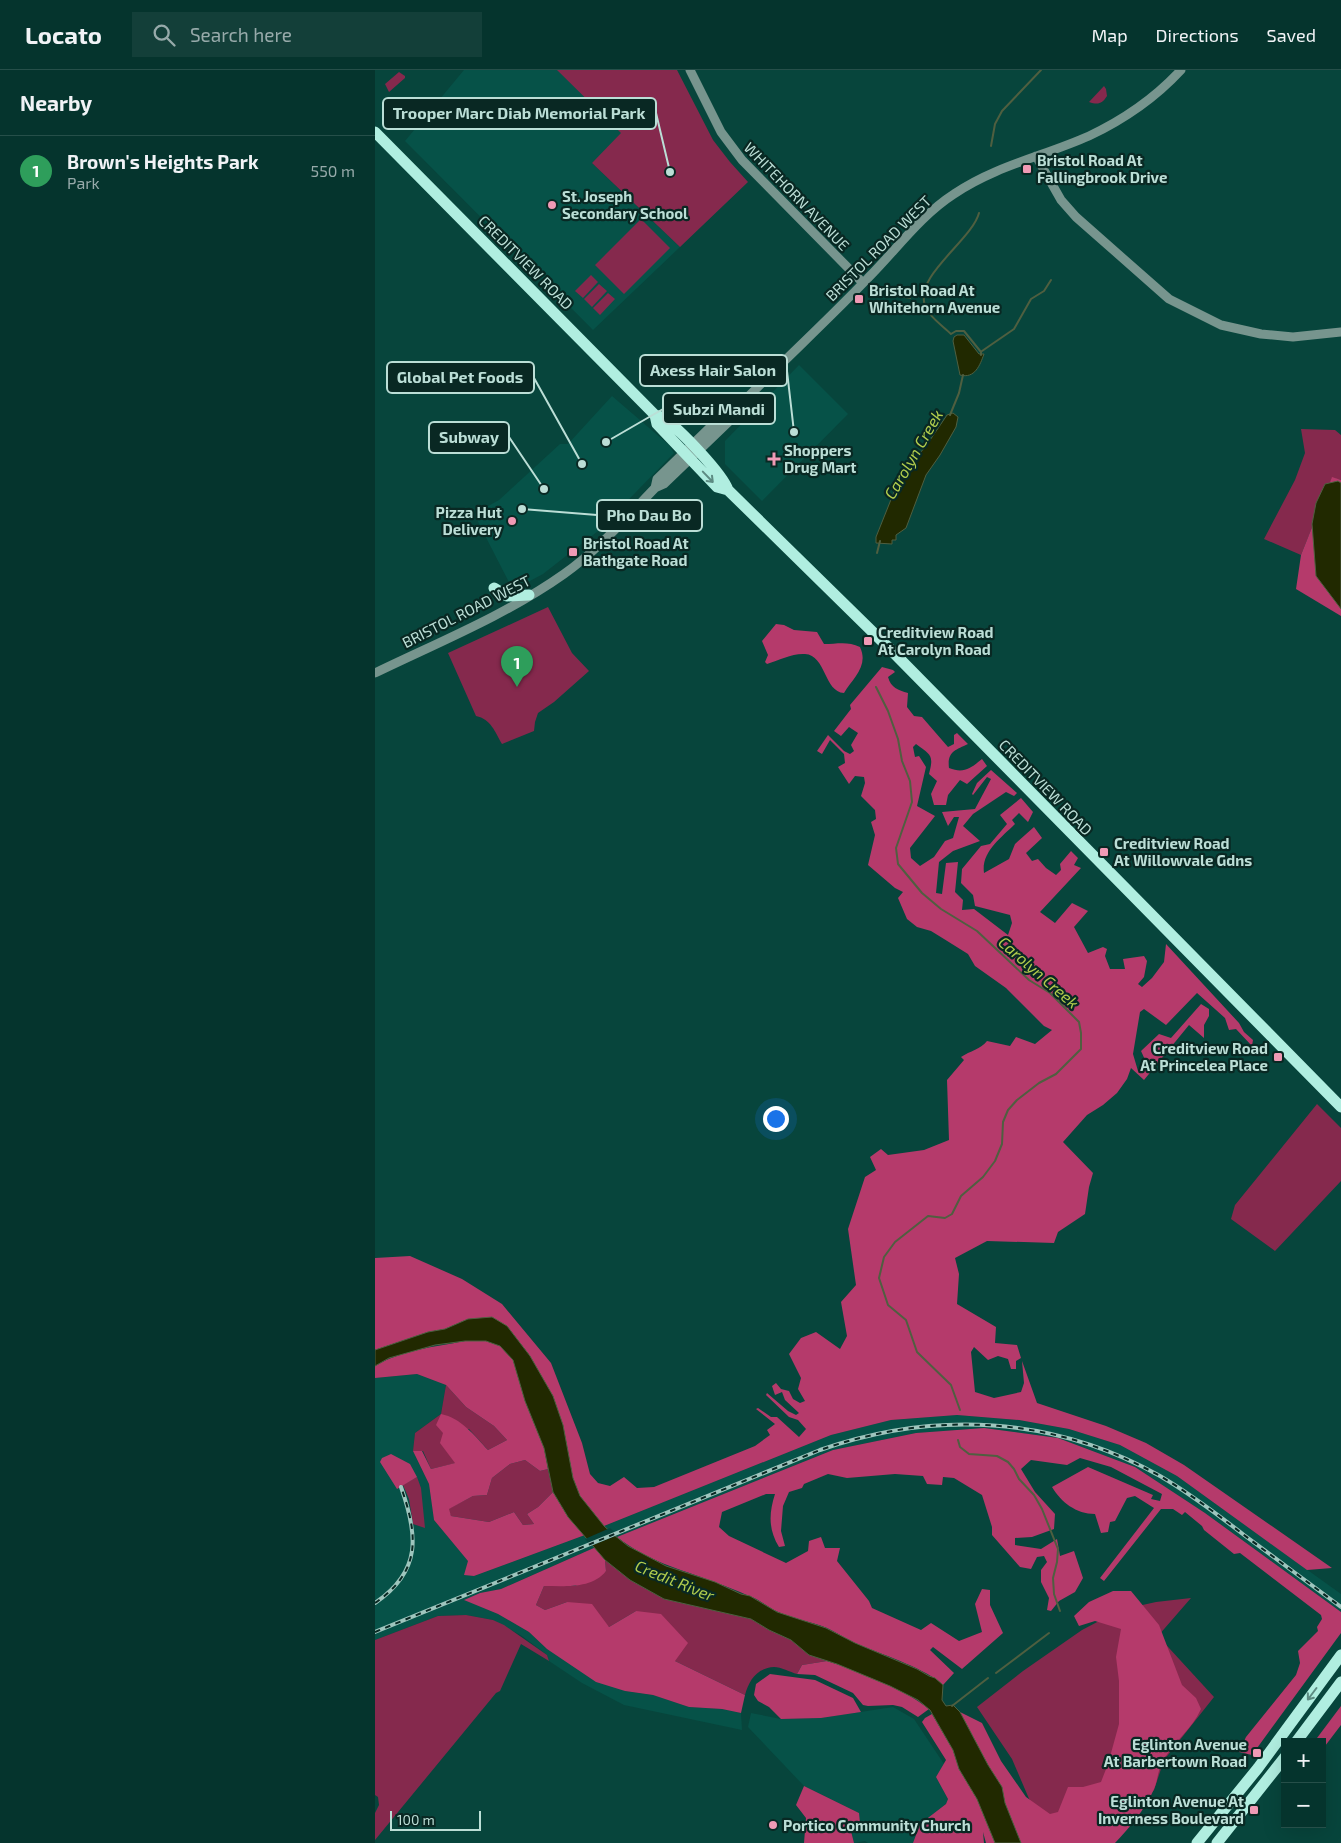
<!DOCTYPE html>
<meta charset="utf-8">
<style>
body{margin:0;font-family:"Exo 2",sans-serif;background:#133f39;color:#f1f3f6}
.controls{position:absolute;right:15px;bottom:15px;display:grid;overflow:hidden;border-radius:0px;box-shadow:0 5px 20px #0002}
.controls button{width:45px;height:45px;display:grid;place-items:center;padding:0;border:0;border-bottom:1px solid #264f49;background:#05342d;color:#f1f3f6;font:25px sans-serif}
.scale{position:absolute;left:15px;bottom:12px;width:91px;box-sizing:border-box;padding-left:5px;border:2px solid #bbded6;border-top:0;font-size:14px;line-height:18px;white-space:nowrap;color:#bbded6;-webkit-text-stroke:4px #092823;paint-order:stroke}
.you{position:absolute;left:400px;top:1048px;width:18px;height:18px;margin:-12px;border:4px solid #fff;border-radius:50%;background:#1a73e8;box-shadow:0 0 0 8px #1a73e833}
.badge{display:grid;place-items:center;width:32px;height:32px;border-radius:50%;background:#f09ab5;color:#fff;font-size:16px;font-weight:700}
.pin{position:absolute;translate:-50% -41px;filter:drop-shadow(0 1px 2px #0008)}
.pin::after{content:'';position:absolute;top:26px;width:18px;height:15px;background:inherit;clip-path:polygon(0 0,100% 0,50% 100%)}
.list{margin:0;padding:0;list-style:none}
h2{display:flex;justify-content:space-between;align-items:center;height:65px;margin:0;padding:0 20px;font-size:21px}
h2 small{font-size:16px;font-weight:400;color:#97aaaa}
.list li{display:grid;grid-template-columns:32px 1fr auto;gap:15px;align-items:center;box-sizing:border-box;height:70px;padding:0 20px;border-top:1px solid #264f49}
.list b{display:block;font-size:19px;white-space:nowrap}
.list p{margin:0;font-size:16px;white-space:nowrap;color:#97aaaa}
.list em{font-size:16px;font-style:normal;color:#97aaaa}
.icon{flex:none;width:28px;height:28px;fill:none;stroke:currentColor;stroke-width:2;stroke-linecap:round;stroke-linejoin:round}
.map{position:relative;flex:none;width:966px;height:1773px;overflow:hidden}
header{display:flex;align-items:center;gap:30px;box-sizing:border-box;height:70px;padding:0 25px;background:#05342d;border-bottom:1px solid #264f49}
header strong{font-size:24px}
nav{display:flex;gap:28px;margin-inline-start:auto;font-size:18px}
.search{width:350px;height:45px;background:#133f39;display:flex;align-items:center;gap:12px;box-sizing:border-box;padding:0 18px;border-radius:0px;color:#97aaaa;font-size:19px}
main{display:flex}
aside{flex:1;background:#05342d}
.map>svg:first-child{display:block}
.built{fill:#065248}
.green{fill:#85294d}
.forest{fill:#b53a6b}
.water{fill:#212900;stroke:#4f5f40}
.pier{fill:#07453c}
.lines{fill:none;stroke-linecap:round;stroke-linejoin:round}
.stream{stroke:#4f5f40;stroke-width:2}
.minor{stroke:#77958e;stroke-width:9}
.major{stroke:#b0eee0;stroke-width:11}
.rail-casing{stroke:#9ec5bd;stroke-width:4}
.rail{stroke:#092823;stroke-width:2;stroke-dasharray:5.5;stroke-linecap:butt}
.oneway{stroke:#5c8b82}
.poi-dot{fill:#f09ab5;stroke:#092823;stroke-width:2}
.labels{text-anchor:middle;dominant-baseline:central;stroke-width:4.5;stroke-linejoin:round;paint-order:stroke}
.poi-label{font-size:15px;font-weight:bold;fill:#bbded6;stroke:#092823;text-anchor:start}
.street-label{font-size:15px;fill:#bbded6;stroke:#092823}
.water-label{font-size:16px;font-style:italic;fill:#b2cd4d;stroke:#092823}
.leader{fill:none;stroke:#bbded6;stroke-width:2}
.callout-dot{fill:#bbded6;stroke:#092823;stroke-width:2}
.callout{fill:#092823;stroke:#bbded6;stroke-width:2}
.callout-label{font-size:16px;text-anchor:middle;font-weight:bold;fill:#bbded6}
</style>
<header>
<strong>Locato</strong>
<div class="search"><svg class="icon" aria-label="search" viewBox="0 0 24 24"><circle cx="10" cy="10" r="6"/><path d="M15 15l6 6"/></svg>Search here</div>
<nav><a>Map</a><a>Directions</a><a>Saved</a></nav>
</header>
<main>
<aside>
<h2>Nearby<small></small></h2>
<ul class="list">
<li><span class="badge" style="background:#2e9e5b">1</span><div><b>Brown's Heights Park</b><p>Park</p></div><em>550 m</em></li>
</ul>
</aside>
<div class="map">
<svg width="966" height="1773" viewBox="0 0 966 1773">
<rect width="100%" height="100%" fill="#07453c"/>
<path class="built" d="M89 0H302L308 13 217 93 305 177 218 260 30 71Z
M424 295 473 344 387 431 350 394V371Z
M237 326 294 375 299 383 223 461 168 504 138 520 99 444 124 430 185 374H193Z
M42 1304 71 1315 66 1344 40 1363 38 1381 54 1414 59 1450 94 1491 99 1506 210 1465 221 1477 126 1519 105 1523 90 1530 123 1544 154 1562 172 1579 250 1621 278 1625 314 1637 347 1639 366 1643 367 1660 249 1635 207 1613 174 1591 172 1585 147 1566 118 1550 91 1545 63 1546 0 1570V1308Z
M582 1345 644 1350 694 1359 745 1375 802 1406 966 1524V1542L830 1443 760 1397 683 1368 609 1358 541 1363 458 1380 242 1467 229 1456 456 1365 516 1350Z
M518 1637 539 1649 569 1694 561 1707 573 1729 571 1734 545 1754 538 1773H493L490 1771 479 1773 475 1756 484 1743 429 1716 373 1657 376 1643 406 1649 446 1648Z"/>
<path class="green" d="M182 0H302L338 70 355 92 373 112 305 177 217 93 246 63Z
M24 2 30 6V8L14 22 10 14Z
M729 16 731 19 732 26C727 34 723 35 714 32Z
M266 149 295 178 249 224 220 195Z
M216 205 223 212 208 228 200 221Z
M224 214 232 221 217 237 209 229Z
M233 223 240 229 225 245 218 238Z
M926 359 960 360 966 365V410L957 408 926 485 889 469 920 410 930 383Z
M173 537 197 583 214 601 179 632 163 643 160 652 159 661 127 674C120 662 116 649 101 646L73 583Z
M942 1034 966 1058V1111L900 1181 856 1149 860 1135Z
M71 1315 91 1337 119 1356 132 1370 113 1380 94 1359 68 1363 81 1393 56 1399 48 1381H38L40 1363 66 1344Z
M150 1390 165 1401 173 1399 178 1422 163 1437 152 1444 159 1454 148 1455 139 1442 114 1452 76 1446 73 1439 98 1426 112 1425 117 1408 135 1394Z
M42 1407 46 1418 50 1458 38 1454 34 1429 28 1415Z
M230 1490 255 1510 289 1529 376 1549 394 1560 416 1570 434 1585 452 1591 427 1595 422 1604C415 1602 406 1597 399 1597 382 1598 374 1610 370 1625L300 1591 261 1541 234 1557 192 1532 170 1540 161 1535 169 1516H200L231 1501Z
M816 1528 783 1566 839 1627 789 1690 779 1720 746 1759 673 1773 637 1689 602 1637 648 1601 707 1560 745 1540 781 1532Z
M91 1545 118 1550 129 1555 172 1585 174 1591 146 1574 125 1621 121 1623 0 1770V1743L4 1735 3 1727 0 1725V1570L63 1546Z"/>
<path class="forest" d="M957 407 966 410V546L921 519 926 485Z
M401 554 409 555 419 560 442 562 449 574C462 574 473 571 485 577 494 596 478 608 469 623 449 622 451 585 430 584 418 583 404 590 392 594L390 592 393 585 387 571Z
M507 597 518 600 520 602 513 607C516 618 523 620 533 623L532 637 539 646 547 647 573 677 579 674V665L582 663 593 674C580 680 572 682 574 698 589 704 596 698 607 689L612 696 592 714 585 710 573 725 571 735H559L556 724 562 711 554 704C559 685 556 685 541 674L538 677 540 687 544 686 551 697 542 736 560 746 535 778 536 788 545 796 559 787 570 771 578 768 584 747H579L573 756 567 742 600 739 616 709 612 707 598 725 597 724 602 713 616 700 642 723 639 726 631 722 598 744 588 756 605 771 578 781 564 792 561 823 567 824 571 793 583 792 580 822 588 830 587 840 599 839 633 865 637 853 635 845 600 836 598 825 586 813 587 799 606 776 615 774 632 754 625 745 646 728 658 742 653 752 644 743 637 750 640 754C626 768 606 782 609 803L634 789 640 774 659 757 667 768 651 783 657 791 663 789 671 798 681 805 686 800 685 794 696 781 703 788 699 795 706 798 665 842 680 853 697 833 713 841 699 857 713 883 728 877 732 879 730 886 735 899H750L748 889 769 886 772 891 769 907 763 914 767 917 777 908 789 892 791 874 864 953 869 962 878 970 877 976 861 959 854 960 850 948 822 923 791 955 769 939 765 942 758 984 763 1001 767 1000 771 992 766 981 784 964 796 968 826 934 834 939V946L829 955V968L814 955 769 1010 756 998 752 1009 742 1023 728 1035 712 1045 688 1072 718 1103 714 1117 710 1144 683 1162 679 1173 612 1171 580 1188 584 1204 582 1234 621 1257 620 1273 642 1275 646 1288 641 1291V1299H636L633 1289 623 1286 613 1290 599 1277 596 1282 600 1322 619 1328 646 1322 649 1313 647 1291 662 1333 731 1356 771 1373 809 1395 957 1498 932 1500 802 1406 745 1375 694 1359 644 1350 582 1345 516 1350 456 1365 229 1456 205 1426 198 1408 188 1355 178 1326 155 1286 132 1256 93 1249 70 1259 53 1262 0 1280V1188L35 1186 87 1209 127 1234 176 1293 207 1373 215 1404 223 1413 235 1416 249 1407 262 1418 279 1417 380 1376 395 1365 392 1360 400 1354 381 1339 383 1338 396 1347H402L424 1367 431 1359 423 1350 414 1347 391 1325 392 1323 413 1341 421 1345 424 1343 410 1330 407 1322 400 1325 397 1316 401 1313 406 1319 414 1321 418 1329 425 1333 430 1331 423 1319 426 1308 414 1284 426 1268 441 1262 465 1279 472 1266 466 1232 481 1215 473 1159 490 1107 501 1100 495 1087 506 1079 513 1085 549 1080 574 1070 572 1010 589 990 586 987C595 981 606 979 612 971L635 976 641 967 660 974 677 960 669 956 631 918 600 896 593 884 569 869 556 861 542 857 532 849 523 828 528 822 520 818 493 795 500 765 496 752 501 749 500 740 486 726 490 713 489 707 480 706 474 714 463 697 470 693 469 684 455 670 447 684 442 681 453 665 469 681 475 684 479 681 476 675 483 663 474 657 466 666 459 661 476 639 475 635Z
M90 1271H111L125 1276 138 1290 150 1331 169 1378 173 1399 165 1401 150 1390 135 1394 117 1408 112 1425 98 1426 74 1439 76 1446 114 1452 139 1442 148 1455 159 1454 152 1444 163 1437 178 1422 193 1447 210 1465 99 1506 89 1505 93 1491 59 1450 54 1414 38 1381H47L56 1399 80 1393 65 1373 68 1363 61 1355 66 1344C86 1348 99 1365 113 1380L132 1370 119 1356 91 1337 71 1315 42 1304 0 1308V1296C27 1280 59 1277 90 1271Z
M609 1358 683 1368 760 1397 830 1443 966 1542V1563L877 1685 864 1682 871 1667 921 1605 925 1593 923 1581 943 1561 942 1557 947 1549 946 1545 865 1483 859 1484 829 1460 827 1456 810 1442 807 1445 798 1439H786L729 1511 725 1508 779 1438 760 1426 752 1428 740 1451 735 1452 733 1462 726 1463 720 1444C701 1444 686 1432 677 1417L713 1397 778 1425 776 1429 785 1431 787 1424 736 1397 705 1388 692 1395 656 1390 646 1399 660 1422 680 1444 679 1459 657 1467 640 1468V1475L666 1479 682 1469 685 1486 699 1481 708 1508 700 1522 684 1531 676 1541 672 1540 674 1528 666 1512V1500L672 1492 669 1486 662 1487 656 1499 645 1497 617 1465V1457L607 1425 579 1408 568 1407 567 1415 552 1414 548 1406 520 1404 472 1408 453 1404 429 1414 427 1418 414 1422 408 1436 406 1461 410 1476 404 1477C393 1459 394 1443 400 1424H391L347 1442 344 1457 354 1466 411 1493 433 1481 434 1471 446 1467 450 1478H465L462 1491 494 1531 497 1538 546 1560 556 1553 584 1571 607 1562 600 1534 607 1519 615 1520V1535L628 1563 587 1599 558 1577 555 1580 579 1603 568 1615C551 1599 512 1586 489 1577 476 1572 464 1564 452 1558 435 1551 417 1549 401 1541 392 1537 384 1529 374 1526 363 1521 351 1516 339 1512 303 1498 274 1492 242 1467L458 1380 541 1363Z
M16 1384 35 1394 42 1407 22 1419 5 1392 7 1388Z
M221 1477 230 1490 231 1501C217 1519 190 1516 169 1516L161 1535 170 1540 192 1532 217 1534 234 1557 261 1541 286 1544 313 1573 300 1591 370 1625 366 1643 347 1639 314 1637 278 1625 250 1621 221 1612 172 1579 154 1562 123 1544 89 1530 105 1523 126 1519Z
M738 1521H756L784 1555 807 1615 821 1628 826 1639C817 1659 800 1671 789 1689 783 1698 783 1710 779 1719 770 1740 755 1757 740 1773H646L630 1733 627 1717 613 1695 585 1642 607 1653 626 1691 651 1727 675 1744 683 1742 693 1717H708L726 1712 733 1694 744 1654V1611L741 1587 746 1559 720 1551 704 1556 699 1546 714 1532Z
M452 1591C485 1601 526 1617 554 1639L543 1647 527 1637 518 1635 493 1636 488 1635 478 1623 440 1605 422 1604 427 1595Z
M395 1604 440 1610 478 1628 486 1642 446 1648 406 1649 394 1637 383 1631 379 1625 381 1614Z
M966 1636V1655L947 1680V1672H939Z
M557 1644 578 1680 584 1699 602 1729 620 1773H611L608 1762 609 1773H538L545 1754 571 1734 573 1729 561 1707 571 1690 547 1652 550 1648Z
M429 1716 484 1743 485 1753 475 1757 479 1773H429L431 1748 421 1735Z"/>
<path class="water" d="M582 265H589L604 284H609C605 295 600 309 585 305L578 271 579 267Z
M578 343 583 347 581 357 565 385 551 405 531 458 521 465V470H517V474L501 473V467L521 417 532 398 551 376 572 345Z
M963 411 966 413V539L941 506 937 454 941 433 950 414Z
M117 1247 132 1256 155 1286 178 1326 188 1355 198 1408 205 1426 229 1456 239 1465 253 1476 291 1496 340 1512 366 1524 375 1526 402 1542 451 1558 480 1573 542 1599 554 1606 560 1608 568 1615 567 1630 571 1636 578 1635 585 1642 613 1695 627 1717 630 1733 646 1773H620L602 1729 584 1699 578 1680 555 1640 543 1630 515 1616 462 1594 434 1585 416 1570 394 1560 376 1549 289 1529 255 1510 230 1490 193 1447 178 1422 169 1378 150 1331 138 1290 125 1276 111 1271H90L60 1275 14 1288 0 1296V1280L53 1262 70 1259 93 1249Z"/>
<path class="pier" d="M235 1458 243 1465 216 1476 210 1469Z"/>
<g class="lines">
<path class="stream" d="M616 76 620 54 627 41 666 0
M604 143C597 170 539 206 550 235 554 247 568 256 576 264L581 261H589L606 282V285
M520 225 535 228
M544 234 554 243
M607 281 639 259 656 229 669 221 676 210
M575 345 584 323 588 305
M502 483 505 471
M501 617 513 641 523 669 527 691 535 711 537 732 521 778 523 794 547 823 566 839 602 861 654 910 675 923 704 952 706 963V979L681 1004 664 1013 642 1030 633 1040 628 1052 627 1074 620 1091 608 1107 586 1126 577 1144 570 1148 553 1146 520 1172 509 1187 504 1208 513 1235 531 1250 542 1282 576 1315 585 1340
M583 1370 585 1377 594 1384 622 1386 633 1392 639 1399 644 1409 659 1425 667 1439 683 1479 682 1492 678 1508 679 1524 685 1541
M621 1603 674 1563
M577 1636 613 1608"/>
<path class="minor" d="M315 0 346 62 367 90 488 213
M661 86 686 130 701 147 794 229 846 255 886 264 918 267 966 262
M280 418 282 409 360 333 369 331
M0 603C64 572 131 545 189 504 222 481 252 447 280 418L289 414 366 340 369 331C410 289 453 250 493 208 521 180 545 146 579 124 620 96 669 86 714 66 748 50 781 27 806 0"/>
<path class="major" d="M0 62 280 345C284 346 288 347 291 350 306 361 347 403 353 420L514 578 966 1037
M280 345 282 354 342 417 353 420
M119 518 132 526 154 525
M921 1672 966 1612
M822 1773 883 1698 966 1585
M842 1773 910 1687"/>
<defs>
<path id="rail" d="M0 1533C47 1501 43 1465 26 1417
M0 1562 445 1380C560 1340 678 1346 785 1406 814 1423 842 1444 869 1465 901 1489 934 1513 966 1537"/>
</defs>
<use href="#rail" class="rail-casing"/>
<use href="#rail" class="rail"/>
</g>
<defs><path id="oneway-shaft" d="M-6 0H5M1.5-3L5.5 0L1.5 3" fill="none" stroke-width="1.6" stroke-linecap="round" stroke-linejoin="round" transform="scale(1.25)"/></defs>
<g class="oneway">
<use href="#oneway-shaft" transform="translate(333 407) rotate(46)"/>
<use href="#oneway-shaft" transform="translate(937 1624) rotate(127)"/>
</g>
<g class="poi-dot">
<rect x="647" y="94" width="10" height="10" rx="2.5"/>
<circle cx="177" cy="135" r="5"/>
<rect x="479" y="224" width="10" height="10" rx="2.5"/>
<path d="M396.5 381.5h5v5h5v5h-5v5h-5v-5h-5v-5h5z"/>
<circle cx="137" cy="451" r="5"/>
<rect x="193" y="477" width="10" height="10" rx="2.5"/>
<rect x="488" y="566" width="10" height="10" rx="2.5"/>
<rect x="724" y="777" width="10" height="10" rx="2.5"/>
<rect x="898" y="982" width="10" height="10" rx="2.5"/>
<rect x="877" y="1678" width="10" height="10" rx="2.5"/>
<rect x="874" y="1735" width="10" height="10" rx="2.5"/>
<circle cx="398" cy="1755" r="5"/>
</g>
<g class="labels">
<g class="poi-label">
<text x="662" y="90">Bristol Road At<tspan x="662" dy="17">Fallingbrook Drive</tspan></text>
<text x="187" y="126">St. Joseph<tspan x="187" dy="17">Secondary School</tspan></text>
<text x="494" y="220">Bristol Road At<tspan x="494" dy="17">Whitehorn Avenue</tspan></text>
<text x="409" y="380">Shoppers<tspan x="409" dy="17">Drug Mart</tspan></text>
<text x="127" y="442" text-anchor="end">Pizza Hut<tspan x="127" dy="17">Delivery</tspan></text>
<text x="208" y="473">Bristol Road At<tspan x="208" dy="17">Bathgate Road</tspan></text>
<text x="503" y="562">Creditview Road<tspan x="503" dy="17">At Carolyn Road</tspan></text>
<text x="739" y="773">Creditview Road<tspan x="739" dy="17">At Willowvale Gdns</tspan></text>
<text x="893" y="978" text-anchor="end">Creditview Road<tspan x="893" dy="17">At Princelea Place</tspan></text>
<text x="872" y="1674" text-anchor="end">Eglinton Avenue<tspan x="872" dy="17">At Barbertown Road</tspan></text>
<text x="869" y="1731" text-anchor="end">Eglinton Avenue At<tspan x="869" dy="17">Inverness Boulevard</tspan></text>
<text x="408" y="1755">Portico Community Church</text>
</g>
<g class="street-label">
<text transform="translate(422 126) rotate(46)">WHITEHORN AVENUE</text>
<text transform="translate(503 178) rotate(-45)">BRISTOL ROAD WEST</text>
<text transform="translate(151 192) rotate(45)">CREDITVIEW ROAD</text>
<text transform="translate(91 541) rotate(-27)">BRISTOL ROAD WEST</text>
<text transform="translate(671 717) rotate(46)">CREDITVIEW ROAD</text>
</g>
<g class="water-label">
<text transform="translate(538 384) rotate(-60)">Carolyn Creek</text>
<text transform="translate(664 902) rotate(41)">Carolyn Creek</text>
<text transform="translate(300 1510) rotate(22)">Credit River</text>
</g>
</g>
<path class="leader" d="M295 102L281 43M419 362L412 301M207 394L159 308M231 372L288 339M169 419L134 367M147 439L222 445"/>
<g class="callout-dot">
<circle cx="295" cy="102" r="5"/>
<circle cx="419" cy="362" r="5"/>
<circle cx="207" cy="394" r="5"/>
<circle cx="231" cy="372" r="5"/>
<circle cx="169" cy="419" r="5"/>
<circle cx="147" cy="439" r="5"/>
</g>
<g class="callout">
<rect x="8" y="28" width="273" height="31" rx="5"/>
<rect x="265" y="285" width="147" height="31" rx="5"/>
<rect x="12" y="292" width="147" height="31" rx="5"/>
<rect x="288" y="323" width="112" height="31" rx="5"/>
<rect x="54" y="352" width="80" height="31" rx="5"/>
<rect x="222" y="430" width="105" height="31" rx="5"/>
</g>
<g class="callout-label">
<text x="144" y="49">Trooper Marc Diab Memorial Park</text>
<text x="338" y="306">Axess Hair Salon</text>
<text x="85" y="313">Global Pet Foods</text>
<text x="344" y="345">Subzi Mandi</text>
<text x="94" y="373">Subway</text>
<text x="274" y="451">Pho Dau Bo</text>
</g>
</svg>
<div class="controls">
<button>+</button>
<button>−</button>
</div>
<div class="scale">100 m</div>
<div class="you"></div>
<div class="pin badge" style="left:142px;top:617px;background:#2e9e5b">1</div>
</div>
</main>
